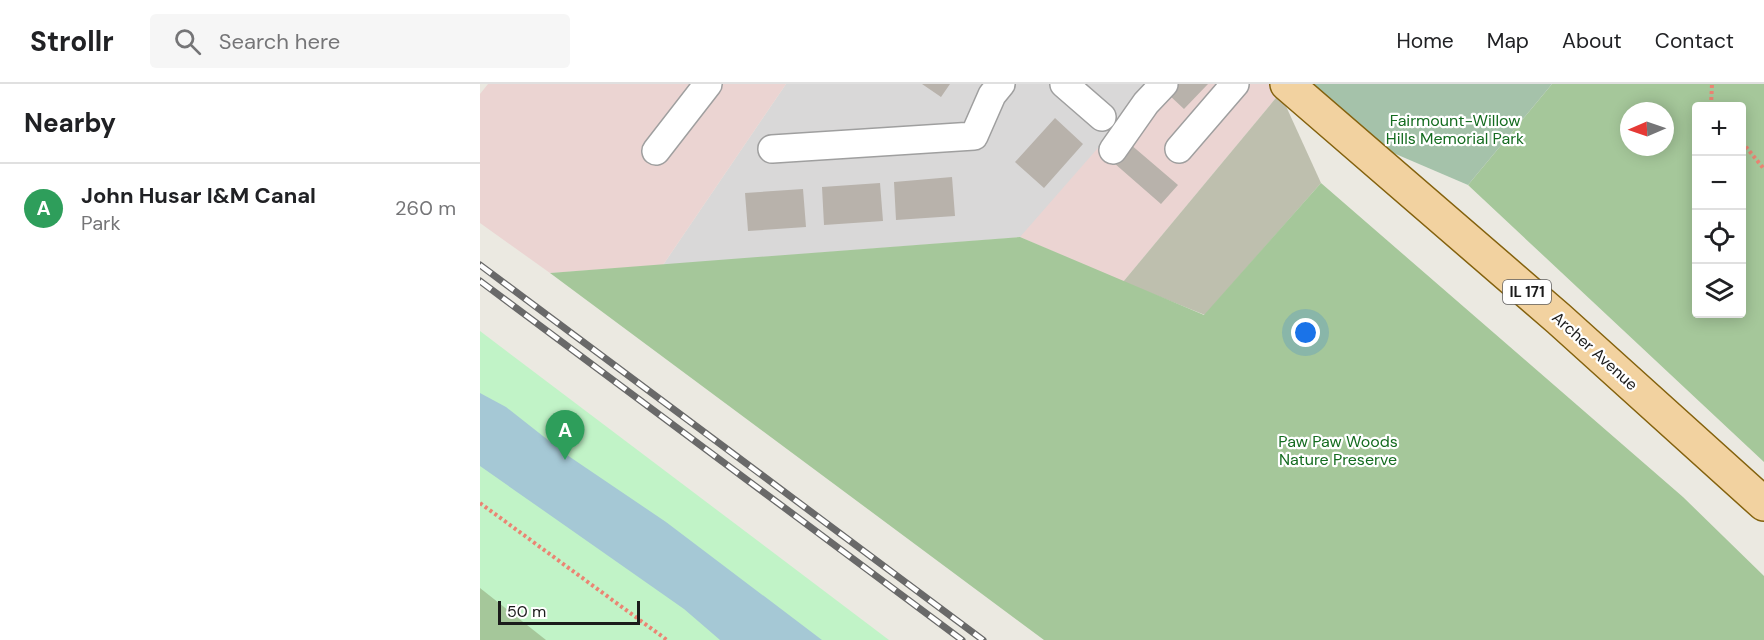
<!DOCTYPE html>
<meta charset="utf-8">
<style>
body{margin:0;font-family:"DM Sans",sans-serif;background:#f6f6f6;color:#202124}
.controls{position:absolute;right:18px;top:18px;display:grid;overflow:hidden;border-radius:6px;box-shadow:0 3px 15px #0003}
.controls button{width:54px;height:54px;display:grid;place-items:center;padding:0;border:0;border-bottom:2px solid #e0e0e0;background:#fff;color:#202124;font:30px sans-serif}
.compass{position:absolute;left:1140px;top:18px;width:54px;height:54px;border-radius:50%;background:#fff;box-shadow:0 3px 15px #0003;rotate:268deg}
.scale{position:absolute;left:18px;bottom:15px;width:142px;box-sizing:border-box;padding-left:6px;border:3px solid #1b1b1b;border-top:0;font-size:16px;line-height:21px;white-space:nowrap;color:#1b1b1b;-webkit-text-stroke:4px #fff;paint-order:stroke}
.you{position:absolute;left:826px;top:249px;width:21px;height:21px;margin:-15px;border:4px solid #fff;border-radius:50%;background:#1a73e8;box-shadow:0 0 0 9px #1a73e833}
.badge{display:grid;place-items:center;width:39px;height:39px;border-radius:50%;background:#111827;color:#fff;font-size:20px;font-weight:700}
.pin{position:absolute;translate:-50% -50px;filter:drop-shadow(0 2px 3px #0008)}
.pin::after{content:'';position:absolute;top:32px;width:21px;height:18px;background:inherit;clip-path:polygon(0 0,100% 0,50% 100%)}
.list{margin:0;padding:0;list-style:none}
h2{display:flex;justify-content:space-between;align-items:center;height:78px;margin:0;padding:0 24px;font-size:26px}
h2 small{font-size:20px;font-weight:400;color:#757577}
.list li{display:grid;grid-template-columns:39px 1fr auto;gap:18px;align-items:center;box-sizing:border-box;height:90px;padding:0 24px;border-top:2px solid #e0e0e0}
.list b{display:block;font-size:22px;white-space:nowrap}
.list p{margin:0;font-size:20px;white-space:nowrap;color:#757577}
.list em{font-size:20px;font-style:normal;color:#757577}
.icon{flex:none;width:33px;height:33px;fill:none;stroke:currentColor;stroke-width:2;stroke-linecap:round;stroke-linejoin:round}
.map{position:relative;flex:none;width:1284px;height:556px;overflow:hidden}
header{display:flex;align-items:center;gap:36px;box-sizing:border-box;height:84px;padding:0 30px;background:#fff;border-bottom:2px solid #e0e0e0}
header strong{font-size:28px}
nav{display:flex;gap:33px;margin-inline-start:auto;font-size:21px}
.search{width:420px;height:54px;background:#f6f6f6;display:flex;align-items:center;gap:15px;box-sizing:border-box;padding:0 21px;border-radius:6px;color:#757577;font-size:22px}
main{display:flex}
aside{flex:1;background:#fff}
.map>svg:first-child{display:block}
.residential{fill:#d9d8d8}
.commercial{fill:#ebd4d2}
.construction{fill:#bebfae}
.forest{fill:#a5c79a;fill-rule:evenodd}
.cemetery{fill:#a5c2aa}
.park{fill:#c1f3c7}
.water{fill:#a5c8d5}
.building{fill:#b8b2ab}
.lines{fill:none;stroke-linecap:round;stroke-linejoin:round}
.minor-casing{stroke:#9f9f9f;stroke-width:30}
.major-casing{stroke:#84620e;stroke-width:36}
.path{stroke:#eb8473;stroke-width:4;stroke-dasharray:3 3;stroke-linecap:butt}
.minor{stroke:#fff;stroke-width:27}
.major{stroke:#f2d2a0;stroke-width:33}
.rail-casing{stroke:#696969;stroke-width:7}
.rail{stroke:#fff;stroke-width:4.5;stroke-dasharray:14;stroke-linecap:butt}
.labels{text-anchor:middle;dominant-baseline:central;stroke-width:4.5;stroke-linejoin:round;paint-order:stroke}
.shield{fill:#fff;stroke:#5f5f5f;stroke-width:1.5}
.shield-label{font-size:15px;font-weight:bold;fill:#1b1b1b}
.park-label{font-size:16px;fill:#156c20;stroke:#fff}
.street-label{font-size:16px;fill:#1b1b1b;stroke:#fff}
</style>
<header>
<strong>Strollr</strong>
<div class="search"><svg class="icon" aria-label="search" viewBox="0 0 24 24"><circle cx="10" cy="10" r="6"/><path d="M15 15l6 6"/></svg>Search here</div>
<nav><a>Home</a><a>Map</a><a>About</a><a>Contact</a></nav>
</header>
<main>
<aside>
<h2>Nearby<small></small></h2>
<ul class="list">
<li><span class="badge" style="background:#2e9e5b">A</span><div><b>John Husar I&amp;M Canal</b><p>Park</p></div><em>260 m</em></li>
</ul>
</aside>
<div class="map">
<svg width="1284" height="556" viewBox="0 0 1284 556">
<rect width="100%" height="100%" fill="#ebe9e1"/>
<path class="residential" d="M306 0H674L543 153 183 181Z"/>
<path class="commercial" d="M8 0H306L183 181 70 189 0 139V10Z
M674 0H790L800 9 643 198 540 153Z"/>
<path class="construction" d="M800 9 841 99 725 231 643 198Z"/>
<path class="forest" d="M1072 0H1284V378L988 101ZM1216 22H1262V230H1216ZM1149 27H1185V63H1149Z
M841 99 1203 413 1284 492V556H564L70 189 540 153 724 231Z
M0 436 164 556H0Z"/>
<path class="cemetery" d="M816 0H1072L988 101 897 62Z"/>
<path class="park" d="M0 247 409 556H66L0 504Z"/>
<path class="water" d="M0 309 26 323 87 371 186 438 342 556H240L204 525 0 382Z"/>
<path class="building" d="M442 0H470L461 13Z
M697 0H728L704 25 688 10Z
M575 34 603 60 564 104 535 78Z
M650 60 698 101 681 120 634 79Z
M472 93 475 132 416 136 414 98Z
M400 99 403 137 344 141 342 103Z
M323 105 326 143 268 147 265 109Z"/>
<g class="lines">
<defs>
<path id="minor" d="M584 0 622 33
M292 65 494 52 512 11 521 0
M699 65 755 0
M633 66 666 19 684 0
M176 67 228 0"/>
<path id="major" d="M807 0 1079 235 1284 420"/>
</defs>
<use href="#minor" class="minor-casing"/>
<use href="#major" class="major-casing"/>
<path class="path" d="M1231 22 1232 0
M1262 58 1284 85
M0 419 187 556"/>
<use href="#minor" class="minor"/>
<use href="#major" class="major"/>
<defs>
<path id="rail" d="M0 181 503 556
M0 197 482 556"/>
</defs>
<use href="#rail" class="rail-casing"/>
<use href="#rail" class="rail"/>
</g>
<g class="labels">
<rect class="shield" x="1023" y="196" width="48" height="24" rx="4.5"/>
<g class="shield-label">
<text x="1047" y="208">IL 171</text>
</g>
<g class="park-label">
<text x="975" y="36">Fairmount-Willow<tspan x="975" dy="18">Hills Memorial Park</tspan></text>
<text x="858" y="357">Paw Paw Woods<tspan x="858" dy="18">Nature Preserve</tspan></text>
</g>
<g class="street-label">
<text transform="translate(1115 267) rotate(42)">Archer Avenue</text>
</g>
</g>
</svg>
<div class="controls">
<button>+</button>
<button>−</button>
<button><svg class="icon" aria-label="locate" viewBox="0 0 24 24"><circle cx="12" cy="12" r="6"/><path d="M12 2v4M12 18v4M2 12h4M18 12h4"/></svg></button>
<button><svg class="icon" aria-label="layers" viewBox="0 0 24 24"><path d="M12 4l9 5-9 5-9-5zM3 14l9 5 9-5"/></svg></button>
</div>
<svg class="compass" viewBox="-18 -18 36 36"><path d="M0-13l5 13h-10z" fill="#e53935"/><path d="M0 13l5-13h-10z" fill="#757577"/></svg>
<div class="scale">50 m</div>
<div class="you"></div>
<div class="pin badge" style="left:85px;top:376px;background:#2e9e5b">A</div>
</div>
</main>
